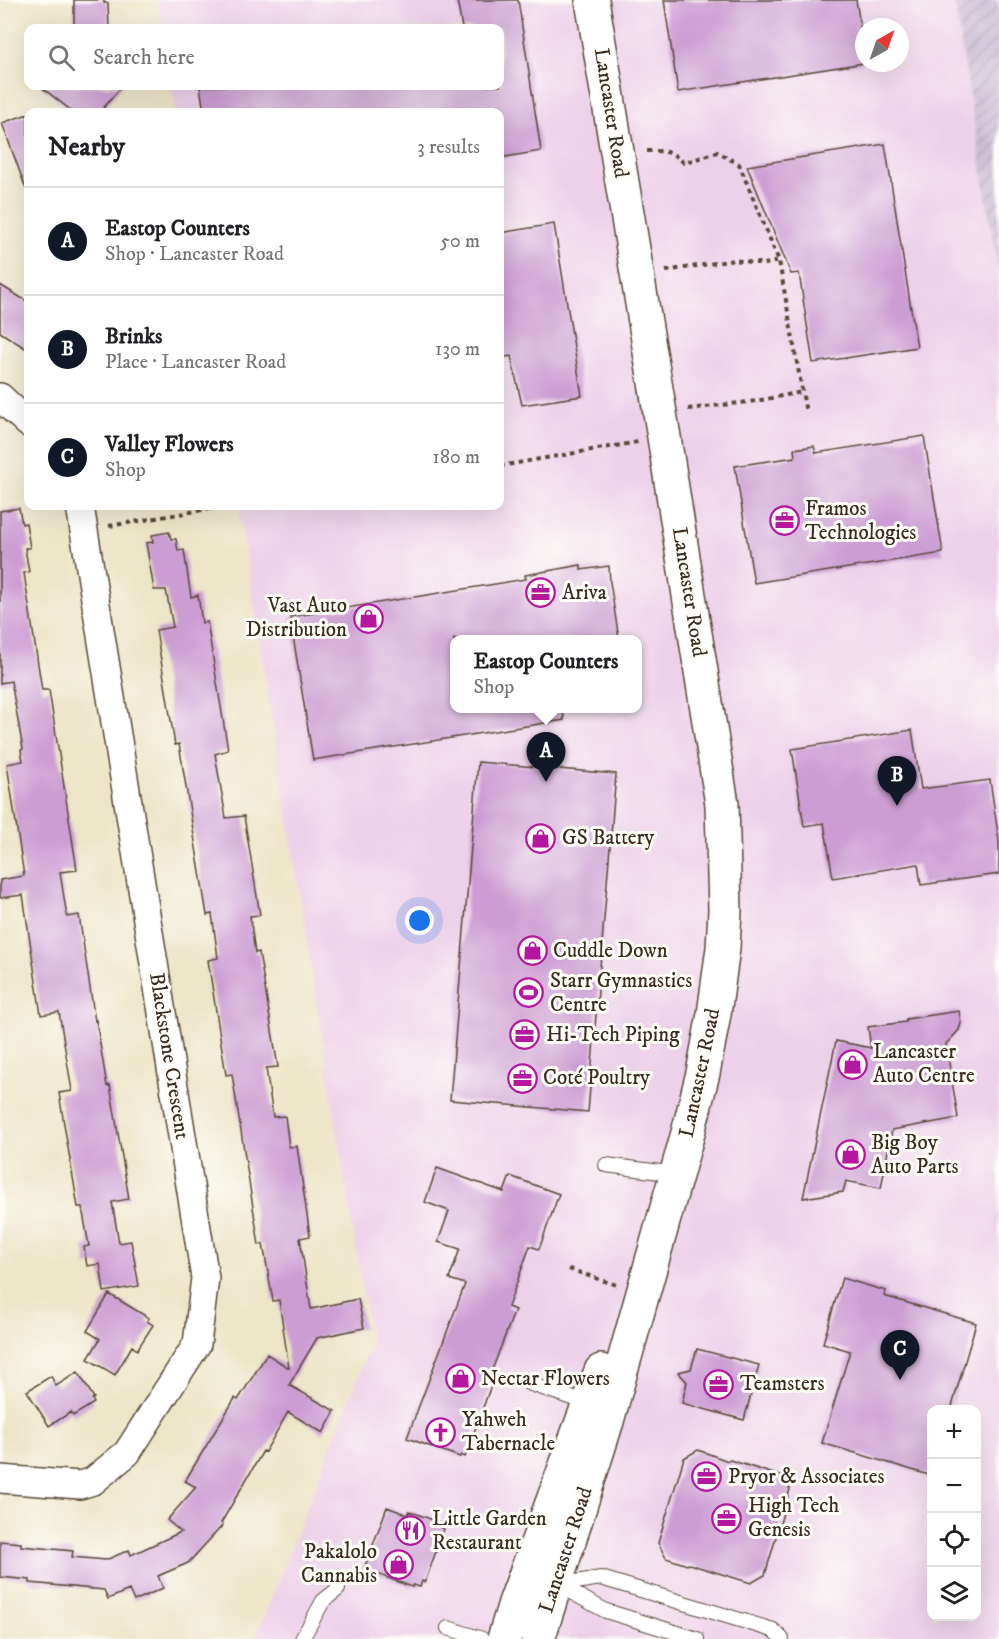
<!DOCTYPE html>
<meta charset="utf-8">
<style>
body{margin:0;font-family:"IM FELL DW Pica",serif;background:#f6f6f6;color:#202124}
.controls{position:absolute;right:18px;bottom:18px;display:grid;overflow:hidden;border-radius:12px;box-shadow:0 6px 24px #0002}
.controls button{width:54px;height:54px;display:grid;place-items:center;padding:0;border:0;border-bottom:2px solid #e0e0e0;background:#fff;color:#202124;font:30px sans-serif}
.compass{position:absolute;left:855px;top:18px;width:54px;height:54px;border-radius:50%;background:#fff;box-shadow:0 6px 24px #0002;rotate:40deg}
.you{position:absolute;left:420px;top:921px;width:21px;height:21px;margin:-15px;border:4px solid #fff;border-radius:50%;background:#1a73e8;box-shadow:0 0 0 9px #1a73e833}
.badge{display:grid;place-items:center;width:39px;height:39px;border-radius:50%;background:#111827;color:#fff;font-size:20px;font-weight:700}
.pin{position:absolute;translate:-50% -50px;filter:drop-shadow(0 2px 3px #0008)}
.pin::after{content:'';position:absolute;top:32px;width:21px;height:18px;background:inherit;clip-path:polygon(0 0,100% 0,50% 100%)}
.popup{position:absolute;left:450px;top:635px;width:192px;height:78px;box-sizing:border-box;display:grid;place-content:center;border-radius:12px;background:#fff;filter:drop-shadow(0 2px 4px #0005);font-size:20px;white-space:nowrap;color:#757577}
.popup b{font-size:22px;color:#202124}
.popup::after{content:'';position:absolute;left:50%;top:100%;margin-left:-12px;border:12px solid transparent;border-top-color:#fff}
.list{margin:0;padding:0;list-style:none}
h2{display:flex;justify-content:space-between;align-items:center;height:78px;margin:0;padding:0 24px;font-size:26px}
h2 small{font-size:20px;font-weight:400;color:#757577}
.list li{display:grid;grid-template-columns:39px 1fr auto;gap:18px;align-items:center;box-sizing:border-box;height:108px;padding:0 24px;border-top:2px solid #e0e0e0}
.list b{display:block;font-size:22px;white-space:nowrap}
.list p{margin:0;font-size:20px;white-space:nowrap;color:#757577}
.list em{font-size:20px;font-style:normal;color:#757577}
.icon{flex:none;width:33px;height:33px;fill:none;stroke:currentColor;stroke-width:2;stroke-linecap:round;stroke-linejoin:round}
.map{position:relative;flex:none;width:999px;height:1639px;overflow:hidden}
.search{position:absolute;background:#fff;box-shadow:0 6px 24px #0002;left:24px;top:24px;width:480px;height:66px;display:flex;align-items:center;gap:15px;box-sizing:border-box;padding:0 21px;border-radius:12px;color:#757577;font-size:22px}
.panel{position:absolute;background:#fff;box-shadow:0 6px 24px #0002;left:24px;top:108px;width:480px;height:402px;border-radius:12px}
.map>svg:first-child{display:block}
.built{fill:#edd1e9;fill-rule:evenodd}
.industrial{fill:url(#industrial-furrows)}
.building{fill:#cc9dd3}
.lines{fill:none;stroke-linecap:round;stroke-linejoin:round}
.service-casing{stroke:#564637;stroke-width:16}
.minor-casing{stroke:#564637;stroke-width:30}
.tertiary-casing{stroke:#564637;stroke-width:36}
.path{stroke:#564637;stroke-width:4;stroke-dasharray:4.5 4.5;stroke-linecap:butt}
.service{stroke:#fff;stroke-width:14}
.minor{stroke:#fff;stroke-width:27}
.tertiary{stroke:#fff;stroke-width:33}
.labels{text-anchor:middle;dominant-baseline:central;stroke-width:6;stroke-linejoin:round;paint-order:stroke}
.street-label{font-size:21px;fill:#3b2a1e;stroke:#fdfcf7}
.poi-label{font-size:21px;fill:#3b2a1e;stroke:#fdfcf7;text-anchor:start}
</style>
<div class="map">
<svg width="999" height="1639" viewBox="0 0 999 1639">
<defs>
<pattern id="industrial-furrows" width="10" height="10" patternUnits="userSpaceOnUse" patternTransform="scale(1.5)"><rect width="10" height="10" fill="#ccbfd4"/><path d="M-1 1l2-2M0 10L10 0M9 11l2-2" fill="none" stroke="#b0a4b6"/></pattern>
</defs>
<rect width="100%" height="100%" fill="#fdfcf7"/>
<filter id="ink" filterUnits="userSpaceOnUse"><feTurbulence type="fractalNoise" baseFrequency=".0167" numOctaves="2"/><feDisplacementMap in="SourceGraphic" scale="12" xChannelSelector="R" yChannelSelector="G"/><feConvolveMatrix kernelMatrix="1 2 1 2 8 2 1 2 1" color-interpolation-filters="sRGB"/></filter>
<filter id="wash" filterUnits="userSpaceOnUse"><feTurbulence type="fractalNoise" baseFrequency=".008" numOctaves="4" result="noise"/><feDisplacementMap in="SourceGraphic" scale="24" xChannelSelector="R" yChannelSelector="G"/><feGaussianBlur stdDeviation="1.35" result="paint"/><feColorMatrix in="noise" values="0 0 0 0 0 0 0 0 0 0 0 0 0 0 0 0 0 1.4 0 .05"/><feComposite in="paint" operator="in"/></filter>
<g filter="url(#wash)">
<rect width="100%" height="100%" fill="#ede5c7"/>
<path class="built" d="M158 0H954L999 275V1639H255L371 1344 238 506H500V112H176L171 86H500V28H162ZM864 27H900V63H864ZM454 640H638V708H454ZM932 1410H976V1616H932Z"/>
<path class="industrial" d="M954 0H999V275Z"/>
<g id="blocks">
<path class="building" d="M74 0H104V3H108L109 28H74Z
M457 0H518L541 151 500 158V112H204L200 86H500V28H462Z
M664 0H856L864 50V63L678 92Z
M40 86H122L100 112H73Z
M28 114V189H26L2 123Z
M885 144 917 347 813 363 799 273 791 274 747 166Z
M554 224 582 396 522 405 511 356 500 358V233Z
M0 285 28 302V350L0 332Z
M924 436 943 553 754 583 735 466 795 457 794 449 814 446 816 453Z
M19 508 22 524 26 523 30 548H25L29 572 24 573 42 690H49L77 870 60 872 67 917 79 915 95 1021 96 1020 107 1086 110 1085 129 1199 112 1202 119 1243 131 1241 139 1286 104 1292 100 1264 87 1266 84 1247 89 1246 82 1207H78L64 1124 59 1093 72 1091 59 1012 41 1015 23 895 0 898V880L24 876 7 764 23 761 21 750 23 749 11 681 0 683V511Z
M169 532 171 539H176L178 551 184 550 191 597 198 595 202 623 207 622 228 750 215 754 226 818 244 816 260 915 250 916 255 953 259 952 278 1067 266 1068 273 1117 285 1116 289 1147 297 1146 310 1236 300 1238 311 1309 358 1299 364 1328 317 1338 289 1385 335 1411 323 1433 288 1412 265 1452 263 1451 221 1523 223 1525 188 1563 158 1576 163 1588 134 1601 129 1590 108 1599 104 1590 30 1583V1580L0 1577V1541L21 1543V1546L73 1551 72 1557 106 1560 129 1550 131 1555 181 1532 167 1520 196 1487 185 1481 235 1398 238 1400 267 1354 289 1368 279 1300 273 1301 263 1244 259 1245 232 1074 226 1075 208 960 218 958 212 914 207 915 179 744 175 745 156 630 173 627 166 590H154L146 543 153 542 152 535Z
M581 565V570L609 566 610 582 619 639H454V708H563L564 720 313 760 290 617 526 579 525 575Z
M912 730 921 789 990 780 999 841V874L921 885 918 864 833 878 824 823 804 826 792 749Z
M478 762 616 774 588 1112 450 1100Z
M959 1011 961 1023 959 1030 946 1044 958 1118 892 1130 881 1188 846 1181 843 1192 803 1198 836 1041 871 1048 868 1027 906 1022V1019Z
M437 1168 504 1192 510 1176 559 1194 539 1249 530 1246 508 1307 515 1310 489 1378 493 1380 465 1457 461 1455 460 1457 407 1438 465 1284 449 1279 460 1249 438 1242 449 1211 425 1202Z
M842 1278 886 1291 884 1296 976 1323 951 1410H932V1476L822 1443 850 1351 823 1343Z
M109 1294 149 1318 147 1321 153 1325 137 1350 132 1346 115 1375 88 1359 100 1339 87 1331Z
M697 1349 759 1365 744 1420 682 1403 687 1382 678 1372 691 1369Z
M78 1372 94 1398 92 1399 94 1403 73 1416 71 1412 49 1426 27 1391 51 1376 56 1386Z
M698 1450 728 1461 730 1460 783 1477 790 1489 765 1575 751 1583 689 1564 687 1565 666 1558 658 1543 684 1458Z
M387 1507 408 1515 409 1511 441 1523 440 1527 444 1529 425 1582 422 1581 420 1587 413 1585 412 1587 364 1569Z"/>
</g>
</g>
<g filter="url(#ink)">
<use href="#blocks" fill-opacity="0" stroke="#564637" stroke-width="1.5"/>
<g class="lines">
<defs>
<path id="service" d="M606 1165 676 1174
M528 1383 589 1404
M557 1585 601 1578 773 1630 782 1639
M555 1586 571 1592 606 1611 697 1639
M448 1628 482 1639
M302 1639 323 1601 338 1589"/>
<path id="minor" d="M0 397 28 423
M0 1479 80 1485 93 1481 127 1453 197 1344 205 1278 80 506"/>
<path id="tertiary" d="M504 1639 515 1603 601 1371
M538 1639 607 1421 688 1133 703 1073 714 1014 723 948 725 910 722 804 664 437 592 0"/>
</defs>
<use href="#service" class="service-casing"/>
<use href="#minor" class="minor-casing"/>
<use href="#tertiary" class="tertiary-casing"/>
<path class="path" d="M647 151C664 151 671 150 684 163L717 152 724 156 739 164 779 261 806 413
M666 271 734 260 765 264 779 261
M688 409 756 401 802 392
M500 466 638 442
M109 526 226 506
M569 1269 616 1285"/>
<use href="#service" class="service"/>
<use href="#minor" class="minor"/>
<use href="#tertiary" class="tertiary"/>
</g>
</g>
<defs>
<symbol id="office-ring" viewBox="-11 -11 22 22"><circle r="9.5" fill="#fdfcf7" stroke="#b5179e" stroke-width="1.5"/><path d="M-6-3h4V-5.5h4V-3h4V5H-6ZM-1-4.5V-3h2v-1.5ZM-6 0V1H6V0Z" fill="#b5179e"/></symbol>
<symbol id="shop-ring" viewBox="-11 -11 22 22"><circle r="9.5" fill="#fdfcf7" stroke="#b5179e" stroke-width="1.5"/><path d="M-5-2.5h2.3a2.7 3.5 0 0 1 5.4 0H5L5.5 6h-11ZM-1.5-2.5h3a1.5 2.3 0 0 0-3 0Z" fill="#b5179e"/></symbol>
<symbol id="stadium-ring" viewBox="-11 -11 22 22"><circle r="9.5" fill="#fdfcf7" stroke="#b5179e" stroke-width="1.5"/><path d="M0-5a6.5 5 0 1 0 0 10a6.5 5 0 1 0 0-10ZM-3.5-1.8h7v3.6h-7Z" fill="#b5179e"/></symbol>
<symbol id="church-ring" viewBox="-11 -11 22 22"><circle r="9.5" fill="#fdfcf7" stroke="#b5179e" stroke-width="1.5"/><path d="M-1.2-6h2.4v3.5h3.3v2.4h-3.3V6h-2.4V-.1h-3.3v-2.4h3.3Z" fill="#b5179e"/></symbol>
<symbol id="restaurant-ring" viewBox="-11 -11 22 22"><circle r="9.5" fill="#fdfcf7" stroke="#b5179e" stroke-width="1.5"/><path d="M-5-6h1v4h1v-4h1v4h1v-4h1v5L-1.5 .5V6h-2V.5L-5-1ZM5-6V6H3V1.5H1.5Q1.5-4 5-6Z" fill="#b5179e"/></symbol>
</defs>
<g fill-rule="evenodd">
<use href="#office-ring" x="768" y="504" width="33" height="33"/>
<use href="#office-ring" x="524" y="576" width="33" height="33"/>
<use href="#shop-ring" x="352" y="602" width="33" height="33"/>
<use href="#shop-ring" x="524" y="822" width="33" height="33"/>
<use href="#shop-ring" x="516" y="934" width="33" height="33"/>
<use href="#stadium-ring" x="512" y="976" width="33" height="33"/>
<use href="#office-ring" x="508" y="1018" width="33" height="33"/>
<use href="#shop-ring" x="836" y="1048" width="33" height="33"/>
<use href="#office-ring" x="506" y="1062" width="33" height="33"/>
<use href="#shop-ring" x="834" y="1138" width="33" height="33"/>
<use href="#shop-ring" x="444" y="1362" width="33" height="33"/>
<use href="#office-ring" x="702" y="1368" width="33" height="33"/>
<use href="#church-ring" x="424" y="1416" width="33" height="33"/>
<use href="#office-ring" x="690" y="1460" width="33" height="33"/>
<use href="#office-ring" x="710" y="1502" width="33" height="33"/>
<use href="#restaurant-ring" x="394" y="1514" width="33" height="33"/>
<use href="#shop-ring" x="382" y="1548" width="33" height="33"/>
</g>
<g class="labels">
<g class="street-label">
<text transform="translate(611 113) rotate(81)">Lancaster Road</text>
<text transform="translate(689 592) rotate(81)">Lancaster Road</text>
<text transform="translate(169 1056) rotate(81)">Blackstone Crescent</text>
<text transform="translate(700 1073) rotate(-78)">Lancaster Road</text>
<text transform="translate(566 1550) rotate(-72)">Lancaster Road</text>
</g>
<g class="poi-label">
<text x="805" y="509">Framos<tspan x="805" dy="24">Technologies</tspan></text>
<text x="562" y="593">Ariva</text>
<text x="347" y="606" text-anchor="end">Vast Auto<tspan x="347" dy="24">Distribution</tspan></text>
<text x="562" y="838">GS Battery</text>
<text x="553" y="951">Cuddle Down</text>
<text x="550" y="981">Starr Gymnastics<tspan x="550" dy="24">Centre</tspan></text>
<text x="546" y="1035">Hi-Tech Piping</text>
<text x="873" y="1052">Lancaster<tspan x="873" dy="24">Auto Centre</tspan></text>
<text x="543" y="1078">Coté Poultry</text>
<text x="871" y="1143">Big Boy<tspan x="871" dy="24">Auto Parts</tspan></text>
<text x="481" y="1379">Nectar Flowers</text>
<text x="740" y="1384">Teamsters</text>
<text x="462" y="1420">Yahweh<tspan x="462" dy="24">Tabernacle</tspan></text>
<text x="728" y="1477">Pryor &amp; Associates</text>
<text x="748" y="1506">High Tech<tspan x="748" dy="24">Genesis</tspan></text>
<text x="432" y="1519">Little Garden<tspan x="432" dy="24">Restaurant</tspan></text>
<text x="377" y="1552" text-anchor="end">Pakalolo<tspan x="377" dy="24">Cannabis</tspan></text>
</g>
</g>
</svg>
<div class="controls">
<button>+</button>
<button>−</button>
<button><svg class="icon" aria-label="locate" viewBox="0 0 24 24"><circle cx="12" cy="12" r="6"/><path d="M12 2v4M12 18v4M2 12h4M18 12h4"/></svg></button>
<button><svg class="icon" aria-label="layers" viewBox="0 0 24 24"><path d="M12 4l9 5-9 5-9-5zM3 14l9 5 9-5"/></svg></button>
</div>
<svg class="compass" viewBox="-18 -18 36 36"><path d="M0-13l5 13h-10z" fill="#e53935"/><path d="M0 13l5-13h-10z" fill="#757577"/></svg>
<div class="you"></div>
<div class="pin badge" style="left:546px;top:782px">A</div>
<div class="popup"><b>Eastop Counters</b>Shop</div>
<div class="pin badge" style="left:897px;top:806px">B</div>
<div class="pin badge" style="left:900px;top:1380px">C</div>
<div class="search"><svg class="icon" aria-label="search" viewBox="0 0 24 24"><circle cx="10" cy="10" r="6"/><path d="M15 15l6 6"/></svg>Search here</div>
<section class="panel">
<h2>Nearby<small>3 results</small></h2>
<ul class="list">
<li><span class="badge">A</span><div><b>Eastop Counters</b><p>Shop · Lancaster Road</p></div><em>50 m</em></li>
<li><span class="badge">B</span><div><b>Brinks</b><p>Place · Lancaster Road</p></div><em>130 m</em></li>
<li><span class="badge">C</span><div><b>Valley Flowers</b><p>Shop</p></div><em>180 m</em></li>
</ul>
</section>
</div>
